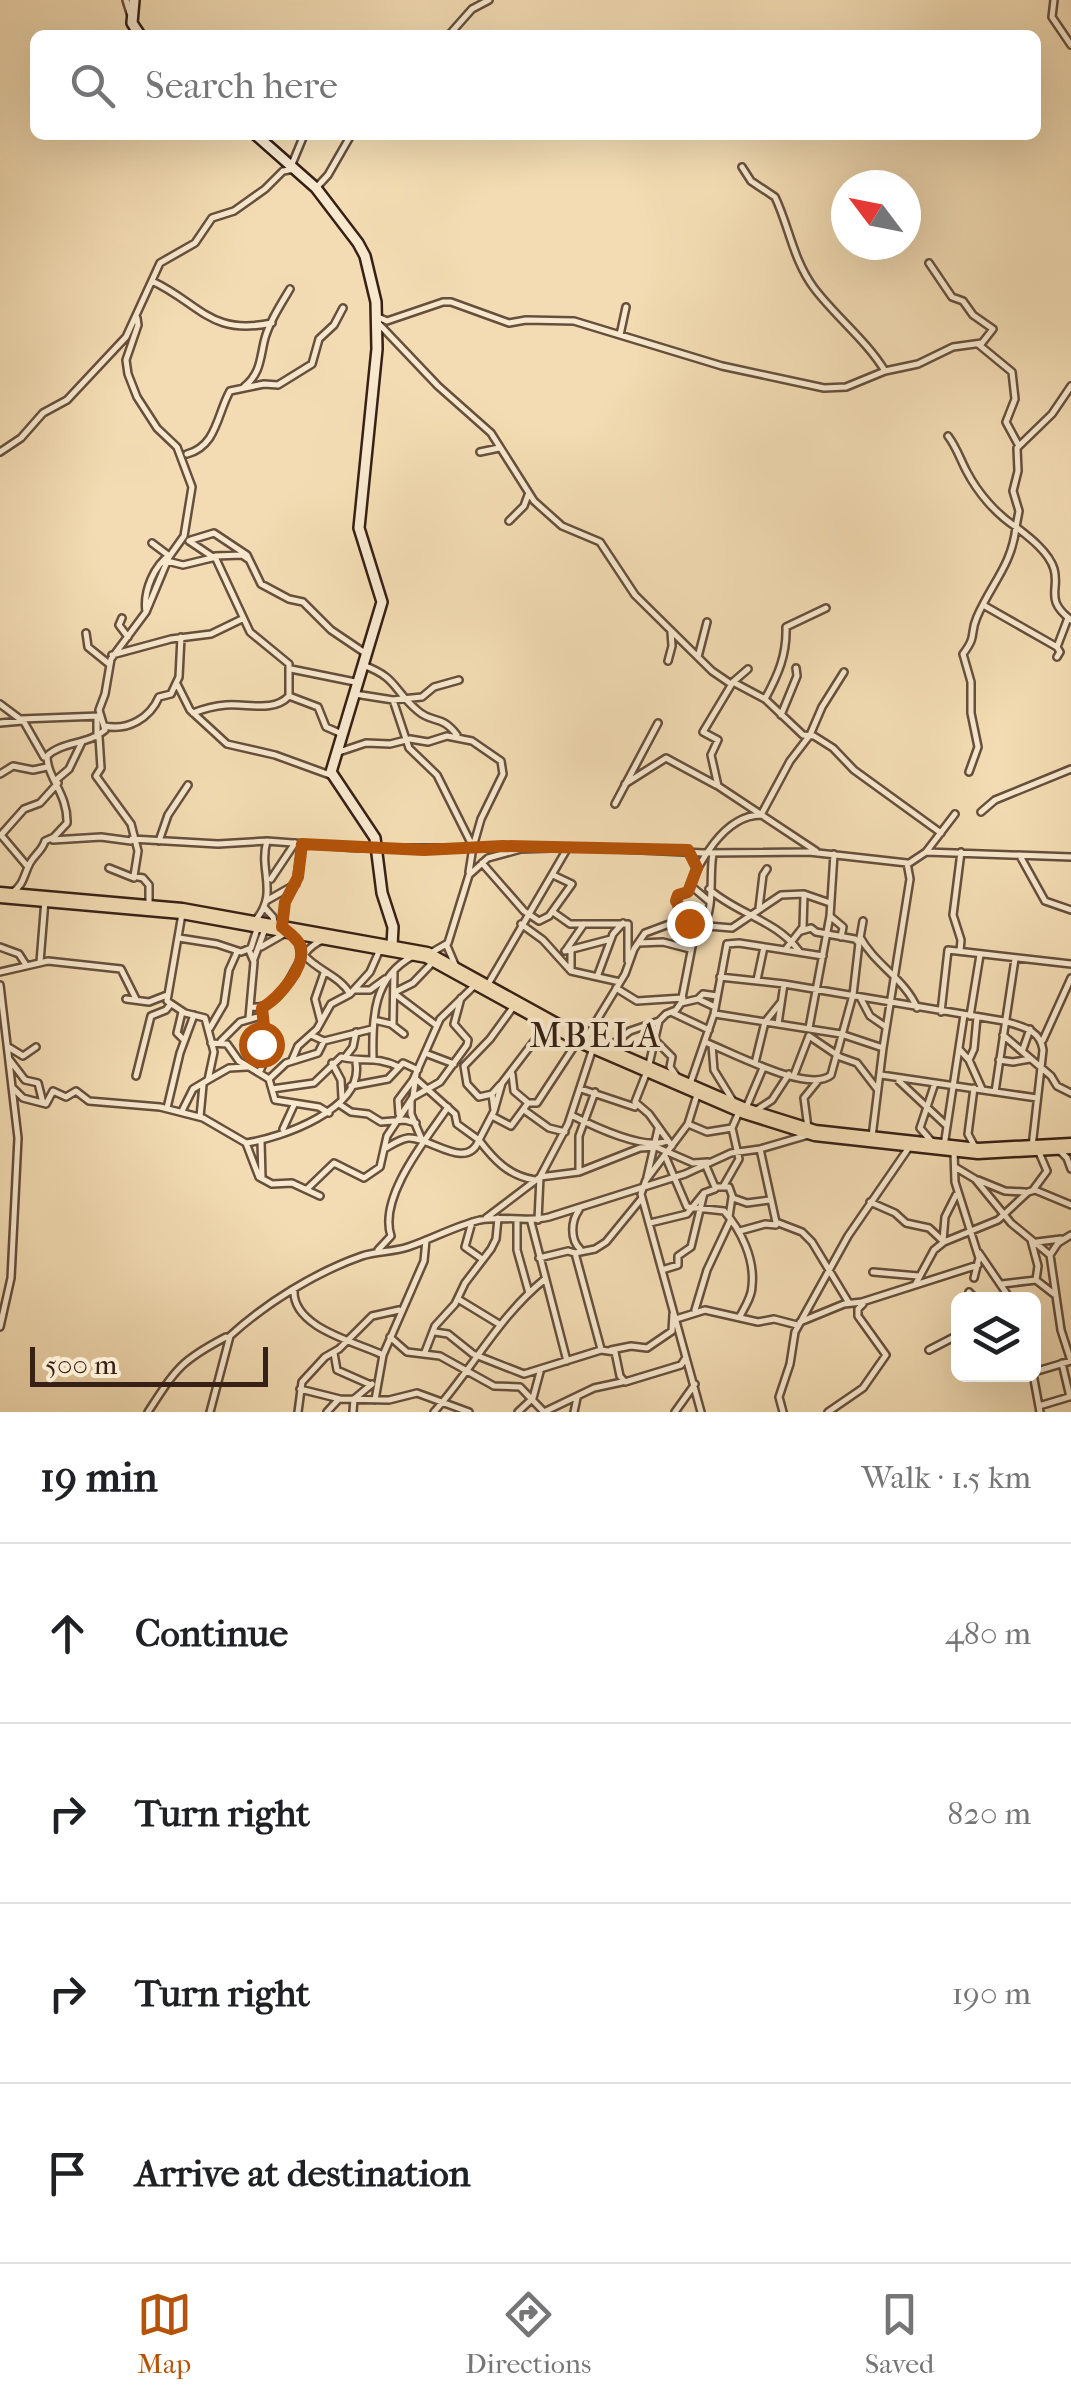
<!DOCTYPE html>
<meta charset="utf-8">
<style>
body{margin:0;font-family:"IM FELL French Canon",serif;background:#f2f2f2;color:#202124}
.controls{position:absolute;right:30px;bottom:30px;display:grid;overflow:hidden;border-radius:15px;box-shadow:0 10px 40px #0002}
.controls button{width:90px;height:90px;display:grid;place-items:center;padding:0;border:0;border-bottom:2px solid #e0e0e0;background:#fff;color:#202124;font:50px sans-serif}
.compass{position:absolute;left:831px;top:170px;width:90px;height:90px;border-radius:50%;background:#fff;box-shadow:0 10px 40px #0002;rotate:302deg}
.scale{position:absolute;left:30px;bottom:25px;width:238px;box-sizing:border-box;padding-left:10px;border:5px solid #372016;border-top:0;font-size:28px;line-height:35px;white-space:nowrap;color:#372016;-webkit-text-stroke:8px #f7e8ce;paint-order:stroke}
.stop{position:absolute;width:30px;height:30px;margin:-22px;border:8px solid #b45309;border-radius:50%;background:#fff}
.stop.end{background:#b45309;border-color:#fff;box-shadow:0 2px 10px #0008}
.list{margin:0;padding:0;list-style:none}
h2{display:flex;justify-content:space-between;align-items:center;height:130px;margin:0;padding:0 40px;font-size:42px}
h2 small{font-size:32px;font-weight:400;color:#757577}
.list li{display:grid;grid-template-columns:65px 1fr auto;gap:30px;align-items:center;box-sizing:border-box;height:180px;padding:0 40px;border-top:2px solid #e0e0e0}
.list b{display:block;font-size:38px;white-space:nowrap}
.list em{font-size:32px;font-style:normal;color:#757577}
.icon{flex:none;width:55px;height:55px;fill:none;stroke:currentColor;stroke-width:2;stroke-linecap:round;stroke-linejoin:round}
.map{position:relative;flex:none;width:1071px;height:1412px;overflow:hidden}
.search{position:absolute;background:#fff;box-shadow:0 10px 40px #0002;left:30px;right:30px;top:30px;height:110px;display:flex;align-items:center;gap:25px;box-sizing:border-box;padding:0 35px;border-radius:15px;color:#757577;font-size:38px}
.sheet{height:850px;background:#fff}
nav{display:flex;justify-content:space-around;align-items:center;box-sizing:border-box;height:140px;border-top:2px solid #e0e0e0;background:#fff;font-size:28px;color:#757577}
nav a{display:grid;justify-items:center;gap:5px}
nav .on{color:#b45309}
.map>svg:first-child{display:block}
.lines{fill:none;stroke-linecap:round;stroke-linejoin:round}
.street-casing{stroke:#664f3d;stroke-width:10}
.secondary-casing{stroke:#372016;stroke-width:14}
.highway-casing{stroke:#372016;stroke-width:19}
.street{stroke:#f7e8ce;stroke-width:5}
.secondary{stroke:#f7e8ce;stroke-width:9}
.highway{stroke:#f3dcb3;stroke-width:14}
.route{stroke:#b45309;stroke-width:12}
.labels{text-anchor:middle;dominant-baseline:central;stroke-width:8;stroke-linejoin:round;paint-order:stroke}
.quarter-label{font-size:35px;letter-spacing:2.5px;fill:#372016;stroke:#f7e8ce}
</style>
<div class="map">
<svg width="1071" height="1412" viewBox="0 0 1071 1412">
<rect width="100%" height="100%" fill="#f3dcb3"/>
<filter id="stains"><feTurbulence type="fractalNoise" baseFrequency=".002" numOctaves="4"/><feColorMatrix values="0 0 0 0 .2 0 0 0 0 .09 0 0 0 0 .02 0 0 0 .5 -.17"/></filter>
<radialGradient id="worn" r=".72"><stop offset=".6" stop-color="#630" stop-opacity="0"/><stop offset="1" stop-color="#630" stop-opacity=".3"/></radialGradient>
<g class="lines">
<defs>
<path id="street" d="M126 0 130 13
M1054 0 1052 17 1071 45
M449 35 472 9 489 0
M292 164 304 135
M742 167 751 181 775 197C789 226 793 260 814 288 836 317 866 340 885 371
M316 188 328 175 351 135
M152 281C201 304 210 336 272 323
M378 317 387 321 443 302H451L509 323 526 320 574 321 722 366 824 388 846 387 885 371 918 364 953 347 982 343 993 329 973 315 963 301 952 297 929 263
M379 324 438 386 491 433 534 501 562 526 600 542 635 595 712 671 731 684
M620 335 626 307
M978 344 1012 372 1015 399 1006 422 1019 446
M1071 386 1052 414 1017 448 1018 471 1013 491 1019 511 1016 527C1029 537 1049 552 1054 569 1060 590 1044 599 1071 620
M244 387C260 374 260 360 264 342 268 324 281 304 290 289
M948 436C957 448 960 459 967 472 978 493 996 514 1016 527 1012 565 991 584 977 617 969 635 978 634 963 654L971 682V713L978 747 969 772
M0 452 21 438 43 413 67 400 126 337 160 263 195 243 212 218 234 211 265 189 283 171 295 169
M480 452 499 448
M187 454C217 446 217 414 230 391L264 384 278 385 312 364 319 339 334 325 343 308
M509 521 524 506 528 495
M191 540 214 533 247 555 261 584 289 599 303 602 331 630 365 653
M189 541 216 559 250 632 289 664V696L318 707 326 727 342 734
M152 543 168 555
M215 556 242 555 248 559
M167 561 183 565 212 558
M985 606 1057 647 1060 652 1057 657
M146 612C143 591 154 565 171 554
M122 618 119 625 128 637
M86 633 88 647 109 664
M1057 647 1068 618
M112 655 171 639 211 634 242 619
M698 657 707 622
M668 661 672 646 671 632
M363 665C398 678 392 689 418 711 433 724 441 714 457 735
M291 669 355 682
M733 682 748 669
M177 684 190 710 227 744 275 755 330 775
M355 694 393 700 409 748 437 775 473 847 469 872
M765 699C778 675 787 655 786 627L826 608
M392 700 422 697 434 687 459 680
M0 704 24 722 44 757
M193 713C203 709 214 706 226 705 247 703 273 713 289 696
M781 715 797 676 796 668
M21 719 100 716
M0 723 22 721
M105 726C128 731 150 718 159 697L171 694 179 677 181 637
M97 737V716
M99 737 101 768 96 776 131 824 138 851 134 876 143 878 149 885V904
M339 752 366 743 390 744 410 739 428 742 447 736 472 741 501 761 503 774 481 819 473 847
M0 774 13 766 33 770 47 767
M56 780 69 769 82 742
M625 784 666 758 716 785
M615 804 658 723
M981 812 995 800 1071 769
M1 835 24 809 40 803 58 783
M1 835 28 867
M132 839 218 844 267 841 358 848H518
M53 840 101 837 131 841
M159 841 168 815 188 785
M816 851 718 786 711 755 718 740 703 732 733 682 765 699 803 735 814 736 833 748 854 770 941 833
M926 852 1071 857
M1020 856 1045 901 1071 910
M482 863 524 911 539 921 549 916 572 884 553 875
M908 864 926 852 955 814
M109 868 134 878
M271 879 295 843
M690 885 710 902
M709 889C737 914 776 920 799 951
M12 893C25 883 23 876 30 863 35 854 42 851 45 841L54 837 67 823C68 794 47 778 47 756 63 741 88 745 105 730L99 710 105 694 111 659 146 612 169 557 184 536 192 487 177 447 157 428 137 397 128 374 126 360 138 325 137 318
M266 901 296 884 302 844
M264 907 273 917 275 926
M759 908 763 875 767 869
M553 912 570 924H628V961
M831 917 843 927 841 937
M254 922C280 893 258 871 267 841
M672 923 678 913 677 896 687 893C698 863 724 815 761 815L790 761 810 735 822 707 844 672
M521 924 543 940 571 971 620 982
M703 924C715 911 709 874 713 854
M283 928 285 903 294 886
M291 935 299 944 301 958
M860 937C875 965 905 979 917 1008
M179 938 217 944 241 952 251 948 258 926
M860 938 863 921
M639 943 663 942 690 949
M447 946 456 967
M0 947 19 954 26 965
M261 947 282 935
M571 949V971
M566 950 584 924
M785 950 803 927 804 895
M565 951 611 939
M960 951 961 940 953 915 961 852
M429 954 448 943 469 875 488 858 521 849 580 847 704 853 809 852 907 863 910 879 883 1048 872 1137
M304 955C318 971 340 976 350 994
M254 959 265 929
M40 962 45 900
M0 972 48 961 121 969 136 999
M597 977 613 934 623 923
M720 977 784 984 1004 1021C1022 1027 1040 1029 1043 1050L1032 1147
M757 980 764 947
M0 985 18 1138 11 1278 0 1327
M487 986 567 849
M616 988 637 1001 683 998
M356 990H370L385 979
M395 992 413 983 434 961
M395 994 436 1025
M126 999 149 1002 167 995
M698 999 715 1007
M861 999 870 1016 886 1027
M681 1003 698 999 703 994 717 996
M250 1007C292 1011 289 952 323 940
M182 1012 177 1033 184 1040
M941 1012 948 950 1071 964
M673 1013 709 1030
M715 1014 841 1034 883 1048
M970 1016 980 955
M249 1018 254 962 249 950
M374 1020 391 1024 404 1034
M321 1022 315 999 324 973
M778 1024 784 984
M393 1025 394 971
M210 1028 224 1004 229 970 237 952
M809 1028 830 916 834 854
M311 1035 324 1041 372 1029
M1003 1035 1051 1076 1057 1086 1071 1093
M809 1036 840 1057 857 1063 877 1089
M586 1038 625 974 634 949 645 933 672 923 732 928 781 895 804 894 830 903
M655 1040 672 1057 670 1067 677 1077
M1043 1040 1071 978
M221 1041 240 1022 261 1016
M705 1042C731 1052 809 1094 831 1075L853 995 859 943 855 939 816 932 811 928 801 931
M211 1043 227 1044 239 1061 269 1079 275 1100 319 1107 329 1113
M712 1045 714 1070 733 1101
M609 1047 630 1031 659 1021
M10 1048 23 1056 36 1047
M959 1049 969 1060 982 1089
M1023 1049 1030 1029
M425 1053 454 1064
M346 1056 353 1047 356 1032
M373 1058C372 1018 373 977 413 956
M9 1059 25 1080 38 1083 43 1103
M292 1060 298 1046 317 1029 331 1004 350 994 370 972 381 947
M969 1060 974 1049 977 1017
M999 1060 1013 1062 1030 1059
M332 1063 341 1080 342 1098
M755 1063 765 1022 781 1002
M260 1071 266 1058C261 1049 261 1018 263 1008
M512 1074 514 1091 527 1102
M794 1075 809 1036
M881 1075 1037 1098
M136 1076 151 1016 166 1010 170 1005
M269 1079 286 1063 318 1053 324 1041
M208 1080 229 1068 247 1067
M899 1081 947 1126
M690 1084 714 1014 727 944 739 943 823 956
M351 1086 388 1079 403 1063 418 1070
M12 1087 23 1098 46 1104 53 1091 66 1097 76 1091 89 1101 160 1107 203 1118 246 1143C281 1138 364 1109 356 1063
M974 1088 968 1134 976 1149
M272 1089 314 1083 341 1057C364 1063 374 1055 399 1067
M581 1089 635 1107
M995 1092 1015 959
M492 1094 479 1097 467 1084 464 1066 490 1039 514 1006
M697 1095 688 1124 646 1180 641 1194 701 1412
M415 1096 440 1082 467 1045 468 1040 454 1024 461 998
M411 1100V1114L422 1140
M339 1104 351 1112 368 1114 381 1122 405 1120 416 1123
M167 1108 180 1053 194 1015
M746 1108 763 1068
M494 1110 492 1094 500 1085
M524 1110 549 1128 565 1132
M182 1111 193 1089 208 1080 214 1052 205 1018 185 1013 167 1001 182 914
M755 1111 772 1100 789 1074
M399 1114 398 1100 413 1080 440 1019 474 986
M571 1115C593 1126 644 1151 667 1141
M492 1116 511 1126 528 1103H537L579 1039
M200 1117 203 1085
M688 1124 707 1132 732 1128
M808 1128 804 1098 817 1082
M283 1129 294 1105
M261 1141 262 1178
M932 1142 920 1128 935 1083
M246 1143 259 1177 272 1184 292 1183 320 1196
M672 1146 649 1114 635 1102 648 1069 659 1021 666 1014 676 1010 681 1003 696 926
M944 1146 964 1015
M386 1148C393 1144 400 1139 408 1138 429 1136 467 1172 479 1140L457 1124 455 1114 416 1079
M760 1149 776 1222 802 1232 812 1242 849 1303
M1060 1151 1067 1158 1071 1169
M954 1152 955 1182 979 1258 974 1278
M666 1158 687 1207 724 1211C741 1230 755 1259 752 1286 752 1296 745 1307 740 1316
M706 1166 715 1187H729L733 1198 747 1203 769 1200
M955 1167 975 1179 1011 1223 1050 1255 1061 1330 1071 1361
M579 1171V1136L595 1092
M647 1177 658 1129
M535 1180C509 1176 494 1160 479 1140L494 1111 502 1083 538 1036 536 1018
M978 1180 1005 1191 1025 1192
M723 1187 739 1159 732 1128 739 1112
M307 1189 334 1163 364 1178 380 1167 387 1136 413 1097 416 1074
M1033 1190 1047 1171 1038 1150
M870 1202 895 1213 906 1223 929 1228 944 1242
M579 1210C571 1221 570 1239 580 1249
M729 1217 732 1197
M486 1218 540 1177 579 1172 640 1148 656 1147 693 1163 708 1162
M517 1219V1250L529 1293
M538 1220 540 1177 568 1124 593 1048
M472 1222 465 1247 482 1259
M531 1222 567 1361
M650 1223 687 1214 704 1193 715 1189
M740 1231 765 1224 776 1225
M943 1241 945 1217 956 1195
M1037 1242 1061 1239
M378 1250 391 1236C378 1197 427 1138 448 1107
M575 1253 595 1249 606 1242 642 1198
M979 1253 1011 1300
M1050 1255 1058 1243 1071 1235
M539 1258 568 1251 575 1253 601 1349
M662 1270 678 1265V1256L691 1247 704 1193
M873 1272 918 1276
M1036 1280 1054 1294
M1002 1284 1036 1280 1038 1266 1031 1240
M915 1285 934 1250 944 1242 998 1220 1028 1192 1035 1190 1071 1205
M294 1291C293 1328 356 1342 383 1355
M969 1292 977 1300
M458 1299 499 1324
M695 1310 707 1270 730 1221
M676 1319 705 1310 758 1322 774 1319 797 1325
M800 1322 844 1304 862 1302 978 1265
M435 1332 448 1334 473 1354 524 1374 601 1350 615 1352 620 1376 625 1382 681 1365 685 1359
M390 1337 407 1352 440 1356 494 1386 520 1387 544 1412
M611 1350 631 1346 647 1348 672 1331 673 1314
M929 1350 958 1335
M425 1352 435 1326 455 1304 465 1283 491 1249 496 1239 498 1218
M334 1353 337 1370 371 1385
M1062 1363 1070 1397
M1034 1372 1071 1361
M1033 1374 1040 1412
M300 1389 340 1399 389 1400 417 1393 469 1412
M375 1400 383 1355 424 1261 426 1240
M1039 1406 1069 1397
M148 1412C176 1369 180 1361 226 1337
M210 1412 230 1336C266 1303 316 1272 362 1256 377 1251 393 1252 408 1247 432 1239 455 1226 480 1220 504 1215 526 1223 549 1217L685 1174 731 1153 760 1149 808 1135
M298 1412 302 1382 325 1357 339 1349 372 1316 399 1310
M327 1412 338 1400
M353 1412 354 1399 372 1384
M434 1412C473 1368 499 1316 545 1279
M518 1412 533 1398 540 1372
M544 1412 594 1388 622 1382
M574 1412 577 1398
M675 1412 695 1384
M783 1412 779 1397 790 1364 795 1332 848 1236 910 1146
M828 1412 863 1388 886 1355 858 1316V1309L863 1304"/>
<path id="secondary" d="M134 0 132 23 140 35
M256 135 316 188 358 243 365 256 376 302 377 349 359 528 382 602 331 772 375 838 382 893 393 927 392 946"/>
<path id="highway" d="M0 895 182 911 427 955 585 1042 745 1111 815 1133 978 1151 1071 1146"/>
</defs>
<use href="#street" class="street-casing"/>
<use href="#secondary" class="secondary-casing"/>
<use href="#highway" class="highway-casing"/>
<use href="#street" class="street"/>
<use href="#secondary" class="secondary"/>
<use href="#highway" class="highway"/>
</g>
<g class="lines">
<path class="route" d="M261 1044 264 1026 262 1008C278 998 308 966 300 945 297 938 288 932 282 927L285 902 298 877 302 844 424 850 503 846 688 850 697 868 688 892 678 895 676 901 689 923"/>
</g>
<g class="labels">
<g class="quarter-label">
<text x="596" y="1035">MBELA</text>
</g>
</g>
<rect width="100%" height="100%" filter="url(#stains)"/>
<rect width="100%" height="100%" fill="url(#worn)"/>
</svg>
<div class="controls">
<button><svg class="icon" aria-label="layers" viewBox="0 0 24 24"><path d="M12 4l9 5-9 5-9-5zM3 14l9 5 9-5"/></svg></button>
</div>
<svg class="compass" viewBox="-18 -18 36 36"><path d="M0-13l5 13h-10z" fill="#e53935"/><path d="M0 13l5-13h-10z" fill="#757577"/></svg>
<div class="scale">500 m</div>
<div class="stop" style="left:261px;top:1044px"></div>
<div class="stop end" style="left:689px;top:923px"></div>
<div class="search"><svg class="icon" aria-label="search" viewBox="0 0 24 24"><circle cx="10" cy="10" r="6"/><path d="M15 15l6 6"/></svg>Search here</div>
</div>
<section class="sheet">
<h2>19 min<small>Walk · 1.5 km</small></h2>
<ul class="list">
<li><svg class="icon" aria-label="ahead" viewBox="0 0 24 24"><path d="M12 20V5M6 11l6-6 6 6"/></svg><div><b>Continue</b></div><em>480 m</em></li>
<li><svg class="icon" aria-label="right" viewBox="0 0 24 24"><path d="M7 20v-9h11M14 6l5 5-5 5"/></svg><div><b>Turn right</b></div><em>820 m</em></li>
<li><svg class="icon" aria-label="right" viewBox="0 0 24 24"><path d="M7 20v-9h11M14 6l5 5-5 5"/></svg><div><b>Turn right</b></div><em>190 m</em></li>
<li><svg class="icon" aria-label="arrive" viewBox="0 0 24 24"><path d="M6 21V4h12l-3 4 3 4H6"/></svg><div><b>Arrive at destination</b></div></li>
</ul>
</section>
<nav>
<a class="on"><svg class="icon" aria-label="map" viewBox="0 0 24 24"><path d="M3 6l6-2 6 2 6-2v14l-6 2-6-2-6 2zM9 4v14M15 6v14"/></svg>Map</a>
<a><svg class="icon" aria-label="directions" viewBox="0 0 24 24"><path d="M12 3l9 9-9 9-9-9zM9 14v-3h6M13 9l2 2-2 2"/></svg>Directions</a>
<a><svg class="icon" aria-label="saved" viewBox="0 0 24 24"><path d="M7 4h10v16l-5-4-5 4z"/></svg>Saved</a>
</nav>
